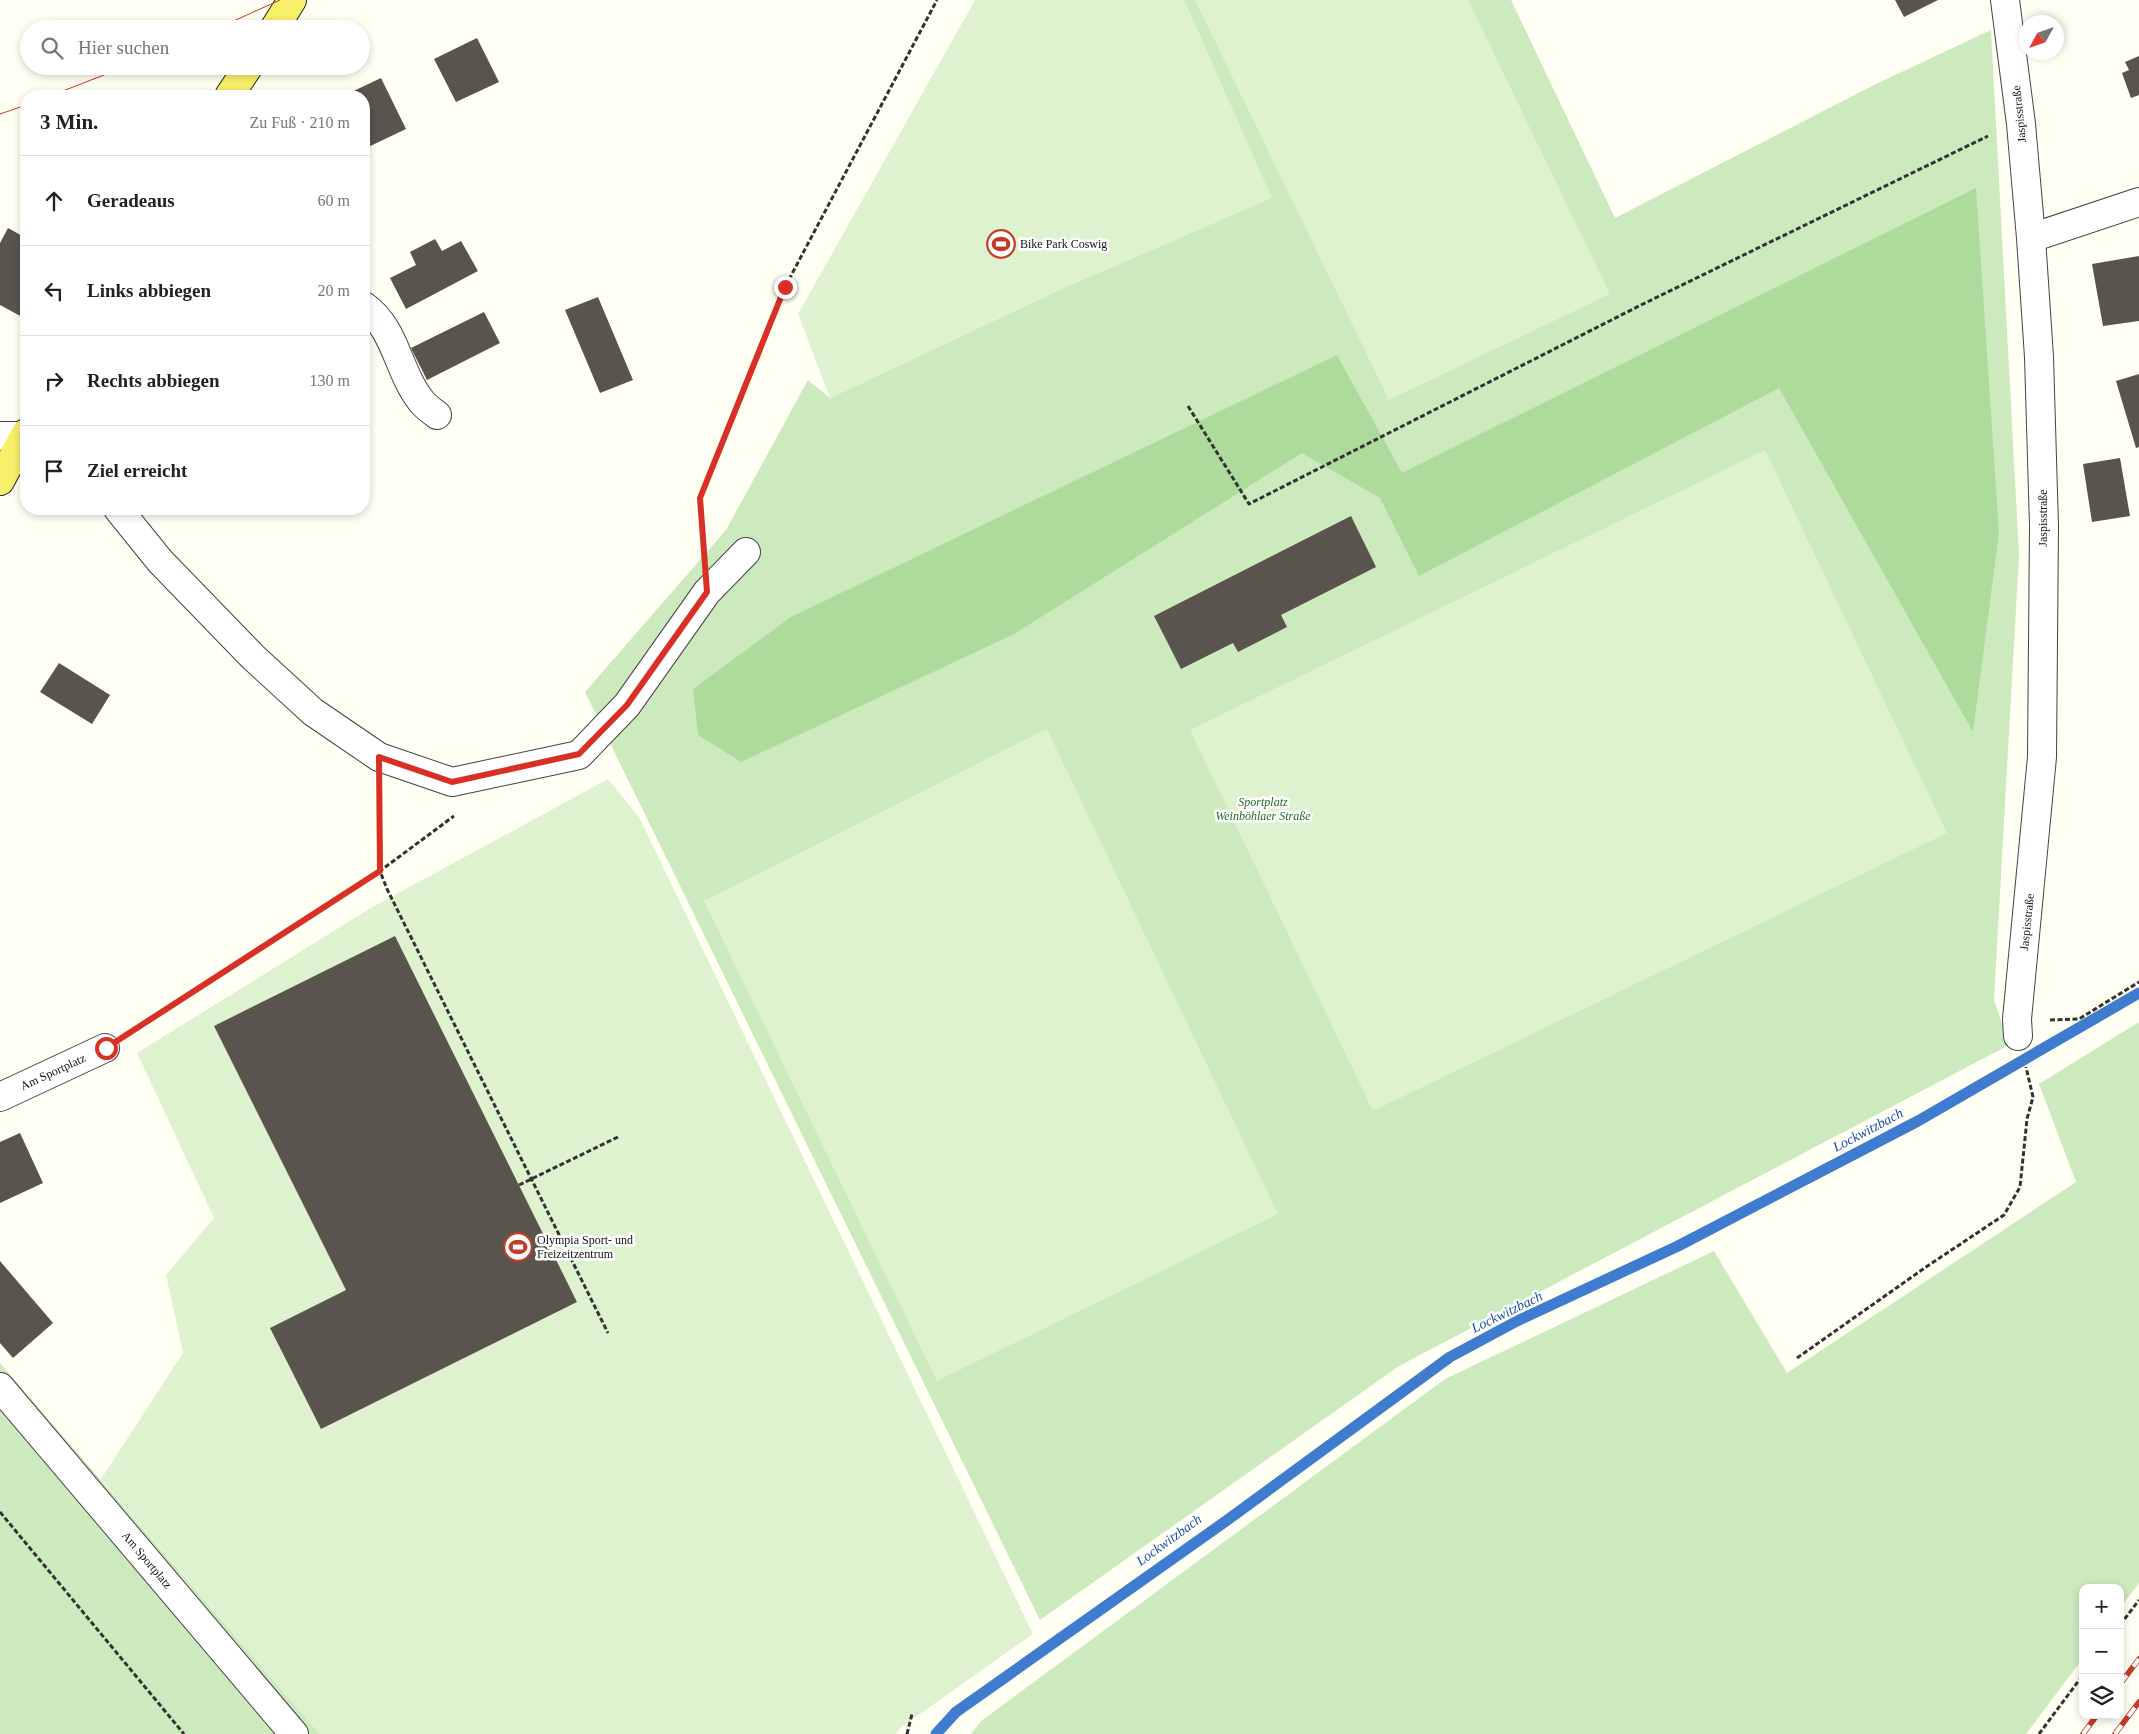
<!DOCTYPE html>
<html lang="de">
<meta charset="utf-8">
<style>
body{margin:0;font-family:"Times New Roman",serif;background:#f6f6f6;color:#222}
.controls{position:absolute;right:15px;bottom:15px;display:grid;overflow:hidden;border-radius:10px;box-shadow:0 2px 8px #0003}
.controls button{width:45px;height:45px;display:grid;place-items:center;padding:0;border:0;border-bottom:1px solid #e0e0e0;background:#fff;color:#222;font:25px sans-serif}
.compass{position:absolute;left:2019px;top:15px;width:45px;height:45px;border-radius:50%;background:#fff;box-shadow:0 2px 8px #0003;rotate:230deg}
.stop{position:absolute;width:15px;height:15px;margin:-11px;border:4px solid #d93025;border-radius:50%;background:#fff}
.stop.end{background:#d93025;border-color:#fff;box-shadow:0 1px 5px #0008}
.list{margin:0;padding:0;list-style:none}
h2{display:flex;justify-content:space-between;align-items:center;height:65px;margin:0;padding:0 20px;font-size:21px}
h2 small{font-size:16px;font-weight:400;color:#767676}
.list li{display:grid;grid-template-columns:32px 1fr auto;gap:15px;align-items:center;box-sizing:border-box;height:90px;padding:0 20px;border-top:1px solid #e0e0e0}
.list b{display:block;font-size:19px;white-space:nowrap}
.list em{font-size:16px;font-style:normal;color:#767676}
.icon{flex:none;width:28px;height:28px;fill:none;stroke:currentColor;stroke-width:2;stroke-linecap:round;stroke-linejoin:round}
.map{position:relative;flex:none;width:2139px;height:1734px;overflow:hidden}
.search{position:absolute;background:#fff;box-shadow:0 2px 8px #0003;left:20px;top:20px;width:350px;height:55px;display:flex;align-items:center;gap:12px;box-sizing:border-box;padding:0 18px;border-radius:28px;color:#767676;font-size:19px}
.panel{position:absolute;background:#fff;box-shadow:0 2px 8px #0003;left:20px;top:90px;width:350px;height:425px;border-radius:20px}
.map>svg:first-child{display:block}
.green{fill:#cceabd}
.forest{fill:#addb9c}
.pitch{fill:#dff2cf}
.lines{fill:none;stroke-linecap:round;stroke-linejoin:round}
.stream{stroke:#3f7bce;stroke-width:11}
.building{fill:#59544d}
.minor-casing{stroke:#444;stroke-width:30}
.major-casing{stroke:#222;stroke-width:30}
.path{stroke:#333;stroke-width:3;stroke-dasharray:5 2.5;stroke-linecap:butt}
.minor{stroke:#fff;stroke-width:28}
.major{stroke:#f8ef6b;stroke-width:28}
.tram{stroke:#c23c27;stroke-width:1}
.rail-casing{stroke:#c23c27;stroke-width:5.5}
.rail{stroke:#fff;stroke-width:4;stroke-dasharray:11;stroke-linecap:butt}
.route{stroke:#d93025;stroke-width:6}
.labels{text-anchor:middle;dominant-baseline:central;stroke-width:5;stroke-linejoin:round;paint-order:stroke}
.street-label{font-size:12px;fill:#111;stroke:#fff}
.poi-label{font-size:12px;fill:#111;stroke:#fff;text-anchor:start}
.park-label{font-size:12px;font-style:italic;fill:#216a1f;stroke:#fff}
.water-label{font-size:14px;font-style:italic;fill:#184ea4;stroke:#fff}
</style>
<div class="map">
<svg width="2139" height="1734" viewBox="0 0 2139 1734">
<rect width="100%" height="100%" fill="#fffff4"/>
<path class="green" d="M1184 0H1511L1615 218 1878 83 1991 30 2019 555 1994 1000 2009 1045 1399 1366 1040 1620 585 692 726 530 808 380 830 398 1059 290 1271 198Z
M2139 1022V1583L2120 1608V1588H2083V1658L2026 1734H971L981 1721 1445 1379 1714 1251 1787 1373 2076 1182 2039 1084Z
M0 1363 320 1734H0Z"/>
<path class="forest" d="M1976 188 1999 533 1973 732 1779 388 1419 576 1380 498 1302 453 1014 634 741 762 698 735 693 689 791 617 1337 355 1402 473Z"/>
<path class="pitch" d="M975 0H1184L1272 198 1059 290 830 398 798 314Z
M1195 0H1468L1610 294 1389 400Z
M1765 450 1947 833 1373 1111 1190 730Z
M1047 729 1278 1214 937 1381 704 901Z
M608 779 639 817 1033 1634 900 1728 896 1734H320L101 1479 183 1353 166 1275 214 1218 137 1053 369 909Z"/>
<g class="lines">
<path class="stream" d="M936 1734 956 1712 1226 1521 1450 1357 1517 1321 1678 1246 1918 1121 2139 993"/>
</g>
<path class="building" d="M1895 0H1938L1904 17Z
M477 38 499 82 456 102 434 59Z
M2139 56V95L2131 98 2122 73 2129 70 2125 62Z
M381 78 406 129 364 149V96H343Z
M8 228 26 238V313L24 318 0 305V243Z
M435 239 442 251 461 241 478 271 406 309 390 278 416 265 410 252Z
M2139 256V321L2103 326 2092 264Z
M598 297 633 380 600 393 565 310Z
M484 312 500 343 427 380 411 348Z
M2139 374V447L2136 448 2116 381Z
M2120 458 2130 516 2092 522 2083 464Z
M1351 516 1376 567 1281 615 1287 627 1238 652 1233 643 1181 669 1154 616Z
M59 663 110 695 92 724 40 692Z
M395 936 577 1302 321 1429 270 1328 346 1290 214 1026Z
M20 1133 43 1183 0 1203V1142Z
M0 1261 53 1323 13 1358 0 1343Z"/>
<g class="lines">
<defs>
<path id="minor" d="M2005 0 2021 124 2031 238 2039 357 2044 526 2042 757 2017 1019 2018 1036
M2031 238 2139 202
M364 306C396 328 398 373 422 402 426 407 432 411 437 415
M0 436H26
M118 509 160 561 253 657 313 712 379 757 452 782 579 755 627 705 707 592 746 552
M0 1097 105 1048
M0 1387 294 1734"/>
<path id="major" d="M274 29 292 0
M229 96 249 66
M0 481 26 433"/>
</defs>
<use href="#minor" class="minor-casing"/>
<use href="#major" class="major-casing"/>
<path class="path" d="M1188 406 1249 504 1641 305 1988 136
M703 547 700 498 785 287 937 0
M379 792 380 871 387 889 608 1333
M2050 1020 2079 1019 2139 982
M133 1030 380 871 454 816
M519 1185 620 1136
M1797 1358 1926 1267 2004 1215 2020 1187 2027 1119 2033 1097 2026 1067
M0 1512 184 1734
M2120 1625 2139 1600
M907 1734 912 1714
M2039 1734 2083 1675"/>
<use href="#minor" class="minor"/>
<use href="#major" class="major"/>
<path class="tram" d="M216 29 280 0
M50 96 127 66
M0 114 26 105"/>
<defs>
<path id="rail" d="M2120 1684 2139 1659
M2083 1734 2097 1715
M2115 1734 2139 1702"/>
</defs>
<use href="#rail" class="rail-casing"/>
<use href="#rail" class="rail"/>
</g>
<g class="lines">
<path class="route" d="M106 1048 380 871 379 757 452 782 579 754 627 705 707 592 700 498 785 287"/>
</g>
<defs>
<symbol id="stadium-ring" viewBox="-11 -11 22 22"><circle r="9.5" fill="#fff" stroke="#c23c27" stroke-width="1.5"/><path d="M0-5a6.5 5 0 1 0 0 10a6.5 5 0 1 0 0-10ZM-3.5-1.8h7v3.6h-7Z" fill="#c23c27"/></symbol>
</defs>
<g fill-rule="evenodd">
<use href="#stadium-ring" x="985" y="228" width="32" height="32"/>
<use href="#stadium-ring" x="502" y="1231" width="32" height="32"/>
</g>
<g class="labels">
<g class="street-label">
<text transform="translate(2019 114) rotate(-96)">Jaspisstraße</text>
<text transform="translate(2043 518) rotate(-90)">Jaspisstraße</text>
<text transform="translate(2027 922) rotate(-84)">Jaspisstraße</text>
<text transform="translate(53 1072) rotate(-25)">Am Sportplatz</text>
<text transform="translate(147 1560) rotate(50)">Am Sportplatz</text>
</g>
<g class="poi-label">
<text x="1020" y="244">Bike Park Coswig</text>
<text x="537" y="1240">Olympia Sport- und<tspan x="537" dy="14">Freizeitzentrum</tspan></text>
</g>
<g class="park-label">
<text x="1263" y="802">Sportplatz<tspan x="1263" dy="14">Weinböhlaer Straße</tspan></text>
</g>
<g class="water-label">
<text transform="translate(1868 1130) rotate(-28)">Lockwitzbach</text>
<text transform="translate(1507 1312) rotate(-26)">Lockwitzbach</text>
<text transform="translate(1169 1540) rotate(-36)">Lockwitzbach</text>
</g>
</g>
</svg>
<div class="controls">
<button>+</button>
<button>−</button>
<button><svg class="icon" aria-label="layers" viewBox="0 0 24 24"><path d="M12 4l9 5-9 5-9-5zM3 14l9 5 9-5"/></svg></button>
</div>
<svg class="compass" viewBox="-18 -18 36 36"><path d="M0-13l5 13h-10z" fill="#e53935"/><path d="M0 13l5-13h-10z" fill="#767676"/></svg>
<div class="stop" style="left:106px;top:1048px"></div>
<div class="stop end" style="left:785px;top:287px"></div>
<div class="search"><svg class="icon" aria-label="search" viewBox="0 0 24 24"><circle cx="10" cy="10" r="6"/><path d="M15 15l6 6"/></svg>Hier suchen</div>
<section class="panel">
<h2>3 Min.<small>Zu Fuß · 210 m</small></h2>
<ul class="list">
<li><svg class="icon" aria-label="ahead" viewBox="0 0 24 24"><path d="M12 20V5M6 11l6-6 6 6"/></svg><div><b>Geradeaus</b></div><em>60 m</em></li>
<li><svg class="icon" aria-label="left" viewBox="0 0 24 24"><path d="M17 20v-9H6M10 6l-5 5 5 5"/></svg><div><b>Links abbiegen</b></div><em>20 m</em></li>
<li><svg class="icon" aria-label="right" viewBox="0 0 24 24"><path d="M7 20v-9h11M14 6l5 5-5 5"/></svg><div><b>Rechts abbiegen</b></div><em>130 m</em></li>
<li><svg class="icon" aria-label="arrive" viewBox="0 0 24 24"><path d="M6 21V4h12l-3 4 3 4H6"/></svg><div><b>Ziel erreicht</b></div></li>
</ul>
</section>
</div>
